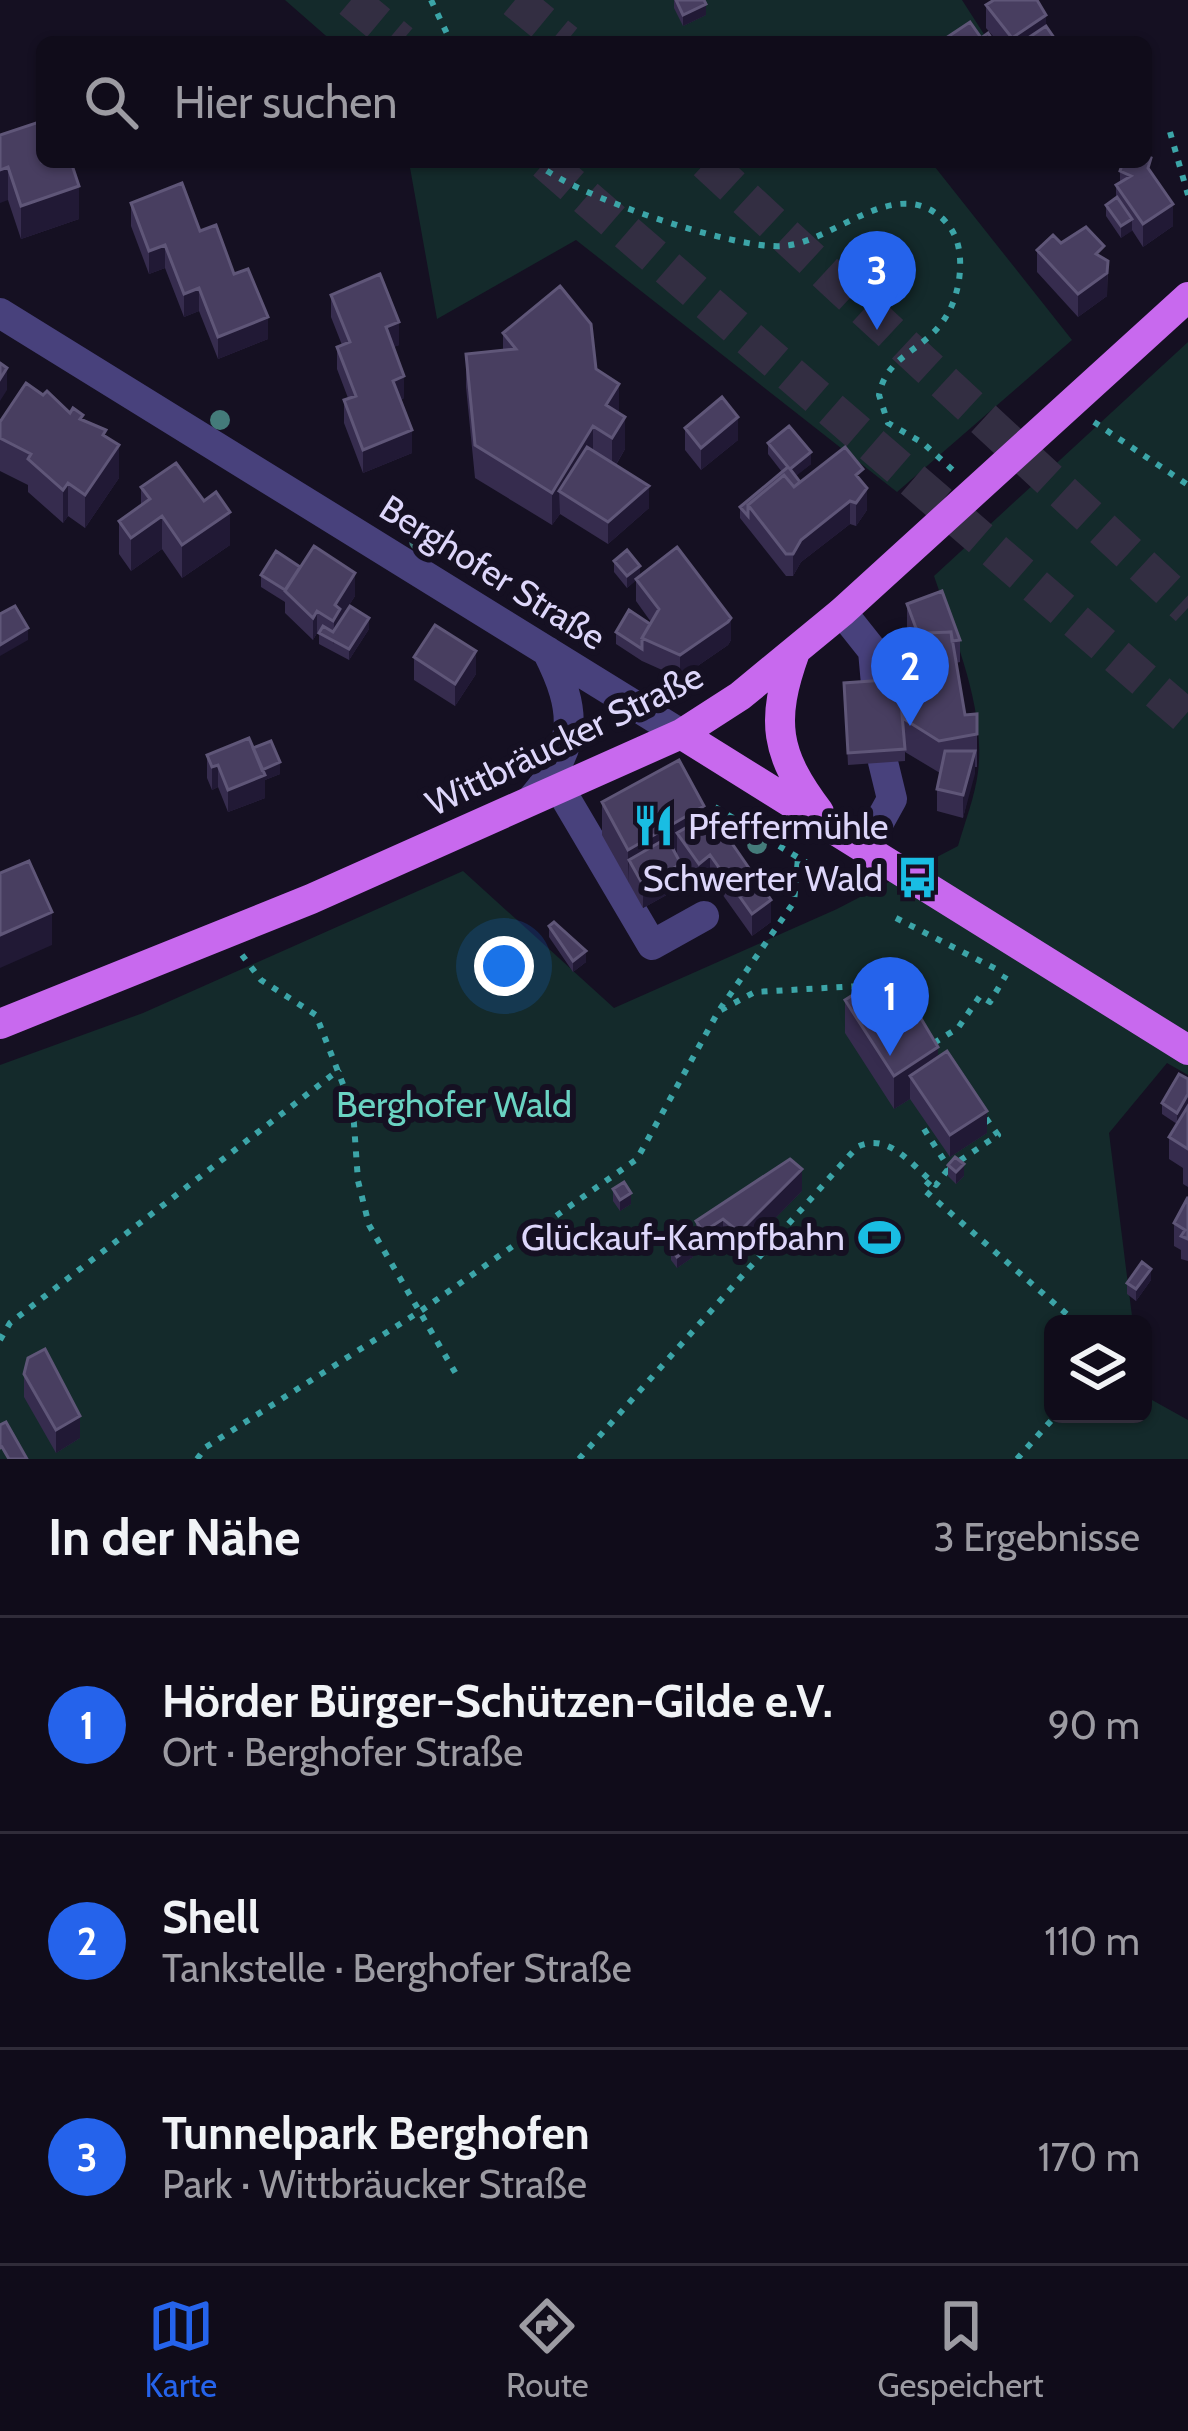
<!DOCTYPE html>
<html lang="de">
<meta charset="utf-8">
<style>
body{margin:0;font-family:Cabin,sans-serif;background:#191523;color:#f1f3f6}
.controls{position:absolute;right:36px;bottom:36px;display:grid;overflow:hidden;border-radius:18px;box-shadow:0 3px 9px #0004}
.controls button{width:108px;height:108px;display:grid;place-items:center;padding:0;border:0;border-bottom:3px solid #302c39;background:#100c1a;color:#f1f3f6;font:60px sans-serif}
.you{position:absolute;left:504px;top:966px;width:42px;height:42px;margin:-30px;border:9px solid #fff;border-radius:50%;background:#1a73e8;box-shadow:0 0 0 18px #1a73e833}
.badge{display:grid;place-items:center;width:78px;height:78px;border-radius:50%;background:#2563eb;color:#fff;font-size:39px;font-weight:700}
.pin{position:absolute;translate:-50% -99px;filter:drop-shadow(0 3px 6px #0008)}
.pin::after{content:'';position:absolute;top:63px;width:42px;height:36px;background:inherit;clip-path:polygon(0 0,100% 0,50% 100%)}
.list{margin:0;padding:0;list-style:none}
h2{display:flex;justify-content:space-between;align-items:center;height:156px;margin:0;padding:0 48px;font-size:51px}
h2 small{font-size:39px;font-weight:400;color:#9c9ba2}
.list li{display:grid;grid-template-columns:78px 1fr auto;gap:36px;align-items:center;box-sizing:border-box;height:216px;padding:0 48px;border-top:3px solid #302c39}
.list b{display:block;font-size:45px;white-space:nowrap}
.list p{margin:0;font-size:39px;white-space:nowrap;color:#9c9ba2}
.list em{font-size:39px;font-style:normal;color:#9c9ba2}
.icon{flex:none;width:66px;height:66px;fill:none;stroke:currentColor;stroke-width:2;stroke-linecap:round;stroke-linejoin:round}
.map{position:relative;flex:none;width:1188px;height:1459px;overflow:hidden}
.search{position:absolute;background:#100c1a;box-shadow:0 3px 9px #0004;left:36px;right:36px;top:36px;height:132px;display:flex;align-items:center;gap:30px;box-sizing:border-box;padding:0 42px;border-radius:18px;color:#9c9ba2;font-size:45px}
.sheet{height:804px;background:#100c1a}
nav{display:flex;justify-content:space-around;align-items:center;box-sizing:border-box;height:168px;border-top:3px solid #302c39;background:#100c1a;font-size:33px;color:#9c9ba2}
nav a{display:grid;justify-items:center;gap:6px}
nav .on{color:#2563eb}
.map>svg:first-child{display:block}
.green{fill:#142a2b}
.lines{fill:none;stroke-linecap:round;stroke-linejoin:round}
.highway-tunnel{stroke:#332e42;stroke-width:36;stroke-dasharray:36 18;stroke-linecap:butt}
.path{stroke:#3ca5a8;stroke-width:6;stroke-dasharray:6 9;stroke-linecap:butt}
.minor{stroke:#48417c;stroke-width:30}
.major{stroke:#c869ee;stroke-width:30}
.tree{fill:#447b7a}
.wall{fill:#362c4e}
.shaded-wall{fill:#211935}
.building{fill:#483e60;stroke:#5f5678;stroke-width:3}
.labels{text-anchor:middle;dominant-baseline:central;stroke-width:12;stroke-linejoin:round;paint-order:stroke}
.street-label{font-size:36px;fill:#ddd6fa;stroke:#151022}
.poi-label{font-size:36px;fill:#ddd6fa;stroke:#151022;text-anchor:end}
.park-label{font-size:36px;fill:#6ad3c2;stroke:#151022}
</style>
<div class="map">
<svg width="1188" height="1459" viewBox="0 0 1188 1459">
<rect width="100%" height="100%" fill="#151022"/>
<path class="green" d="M285 0H962L989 42H333Z
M409 162H931L1072 340 897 492 576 240 437 319Z
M1188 342V1075L1167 1063 1109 1133 1133 1324H1053V1414H1143V1395L1188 1420V1459H0V1065L143 1013 463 871 614 1008 837 909 958 846C965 822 975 796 978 772 986 709 954 635 934 576Z"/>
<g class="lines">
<path class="highway-tunnel" d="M351 0 401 42
M515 0 566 42
M545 162 1188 718
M706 162 1188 608"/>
<path class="path" d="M431 0 451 42
M1170 132 1188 195
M535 162C571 195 735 250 783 246 835 242 896 173 944 220 960 236 962 258 959 280 947 353 889 343 879 395L888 423 923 443 956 473
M1094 422 1188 485
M715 807 845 886
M896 918 1000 971
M242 955 261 980 316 1015 353 1110 358 1181 369 1225 459 1379
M721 1010 755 992 877 985
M934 1043 958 1028 980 996 990 1002 1006 975
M924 1129 949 1168 998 1135 983 1114
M930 1181 923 1189 1078 1324
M0 1340 10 1323 340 1069
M197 1459 206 1447 422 1310 637 1159 718 1012 794 902 798 858
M579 1459 857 1147C889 1131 912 1166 936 1185L949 1168
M1017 1459 1057 1414"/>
<path class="minor" d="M0 313 681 734
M842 612 873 651 883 762 892 799 866 846
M560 789 652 945 704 916
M533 798C578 745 578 712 547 651"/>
<path class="major" d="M795 652C770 721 775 754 819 812
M681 734 1188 1050
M0 1024 311 899 681 734 740 696 842 612 1188 297"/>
</g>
<g class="tree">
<circle cx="220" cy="420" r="10"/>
<circle cx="419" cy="541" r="10"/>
<circle cx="757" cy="844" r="10"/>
</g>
<path class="wall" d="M674 0H704L706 15 683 26 674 8Z
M986 5 1046 26 1057 42H998L986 28Z
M2 134 79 219 21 239 8 200Z
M1120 171 1151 173 1173 226 1143 247 1132 230 1121 238 1106 216V205L1116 197V185L1120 183Z
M131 203 200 231 234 274 268 339 218 359 199 311 184 317 165 268 149 274 131 226Z
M1061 243 1108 261 1107 296 1078 317 1037 272V250Z
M331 295 399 345 393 347 404 398 400 400 412 453 363 473 344 423V400L348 398 337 369V347L342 345 331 317Z
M503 333 596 369 619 413 625 449 616 465 649 508 608 544 560 514 552 525 475 478 466 387V354L503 350Z
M70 413 106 437 119 478 85 528 68 516 63 523 28 492V485L0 471V422Z
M685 428 738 440 701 470 685 450Z
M768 443 811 464 795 476 800 482 863 483 867 510 856 526 850 524 801 562 793 576H786L740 518V507L782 472 768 454Z
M141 487 230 545 182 578 162 549 131 571 119 554V521L141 505Z
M614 561 640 576 731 640 728 645 680 678 642 661 616 644V632L651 622 636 601V580L627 588 614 572Z
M300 567 355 596 340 619 369 629 349 660 319 644V635L317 633 313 640 285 613V602L261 587V575Z
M907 604 960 640V662L956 663 965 715 977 714V767H975L963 818 937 811V789L940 773 905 752V761L848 765 844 683 899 679V658L914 645 907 627Z
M414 657 476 674 455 706 414 680Z
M253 748 280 774 265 780V798L228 812 218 787 212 790 207 778V755Z
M602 802 704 817 771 922 752 936 710 877 699 886 677 855 681 887 643 908 602 835Z
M549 926 586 962 573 972 549 937Z
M845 1000 938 1058 987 1133 950 1157 910 1099 894 1109 845 1033Z
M1188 1079 1177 1124 1162 1114V1103Z
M1188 1106V1187L1183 1184V1168L1169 1159V1137Z
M948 1165 964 1176 956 1184 948 1176Z
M613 1189 631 1204 620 1211 613 1201Z
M802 1191 739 1255 723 1241 703 1255 696 1244V1221Z
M1188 1197V1261L1181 1259V1250L1174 1246V1223Z
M671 1249 693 1257 677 1268 671 1260Z
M1151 1280 1136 1301 1127 1294V1283Z
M24 1374 80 1438 56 1453 24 1397Z"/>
<path class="shaded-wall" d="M706 4V15L683 26V15Z
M1046 15V38L1039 42H1012V38Z
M8 167V200L0 203V170Z
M79 186V219L21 239V206Z
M1173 204V226L1143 247V224Z
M1132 219V231L1121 238V226Z
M165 245V268L149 274V251Z
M1107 273V296L1078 317V294Z
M199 288V311L184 317V294Z
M268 317V339L218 359V337Z
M399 322V345L386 350V327Z
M7 368V390L0 401V379Z
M404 376V398L393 403V381Z
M619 384V417L606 405Z
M625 417V449L612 471V438Z
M738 417V440L701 470V448Z
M593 426V459L559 491 560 514 552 525V493Z
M412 430V453L363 473V450Z
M119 445V478L85 528V495Z
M811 452V464L790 481V469Z
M68 483V516L63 523V490Z
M649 486V508L608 544V522Z
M867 488V510L856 526V503Z
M850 501V524L801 562 793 576V554L801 540Z
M230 512V545L182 578V545Z
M162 516V549L131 571V538Z
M640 566V577L627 588V576Z
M355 573V596L340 619V631L333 644 335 605Z
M317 611V633L313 640V618Z
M369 618V629L349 660V649Z
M731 618V640L728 645 680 678V655Z
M28 628V640L0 656V645Z
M476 651V674L455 706V684Z
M975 751V774L963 818V795Z
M280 762V774L265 780V798L228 812V790L258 771Z
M218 765V787L212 790V767Z
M704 806V839L677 833V855L629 860 628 883V850Z
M710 855V877L699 886V864Z
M681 864V887L643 908V885Z
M771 900V922L752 936V914Z
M52 912V945L0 968V935Z
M586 951V962L573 972V961Z
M938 1047V1080L910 1076V1099L894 1109V1076Z
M1188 1094V1106L1177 1124V1113Z
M987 1111V1133L950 1157V1135Z
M964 1164V1176L956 1184V1172Z
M802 1169V1191L739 1255V1232Z
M631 1193V1204L620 1211V1200Z
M723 1219V1241L703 1255V1232Z
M693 1246V1257L677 1268V1257Z
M1151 1269V1280L1136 1301V1289Z
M80 1416V1438L56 1453V1430Z"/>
<path class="building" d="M676 0H704L706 4 683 15Z
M994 0H1037L1046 15 1012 38 986 5Z
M970 22 984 42H940Z
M1046 26 1057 42H1022Z
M988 33 994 42H984L981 38Z
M42 121V162H71L79 186 21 206 8 167 0 170V135Z
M1146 156 1151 158 1148 168 1173 204 1143 224 1116 185 1131 176 1120 171 1123 162H1146Z
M182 183 200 231 216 225 234 274 248 269 268 317 218 337 199 288 184 294 165 245 149 251 131 203Z
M1117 197 1132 219 1121 226 1106 205Z
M1086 227 1104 246 1096 254 1108 261 1107 273 1078 294 1037 250 1053 235 1061 243Z
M380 274 399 322 386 327 404 376 393 381 412 430 363 450 344 400 356 396 337 347 350 342 331 295Z
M560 286 591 324 596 369 619 384 606 405 625 417 612 438 593 426 552 493 475 445 466 354 516 349 503 333Z
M0 363 7 368 0 379Z
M26 383 43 395 47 391 70 413 73 408 83 415 80 419 106 430 103 435 119 445 85 495 68 483 63 490 28 459 31 454 0 438V422Z
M722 397 738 417 701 448 685 428Z
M789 426 811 452 790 469 800 482 794 487 784 475 748 505V516L740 507 788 467 768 443Z
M587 447 649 486 608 522 559 491Z
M845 447 863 469 856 475 867 488 856 503 850 501 801 540 793 554H786L748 505 784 475 794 487Z
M176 463 204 501 216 492 230 512 182 545 162 516 131 538 119 521 150 499 141 487Z
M314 546 355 573 335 605 340 609 333 621 317 611 313 618 285 591Z
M677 547 731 618 728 622 680 655 642 638 659 609 636 579Z
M627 550 640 566 627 576 614 561Z
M276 551 300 567 285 590 261 575Z
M942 591 960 640 952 641 951 632 926 633 920 639 907 604Z
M15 606 28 628 0 645V614Z
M350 606 369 618 349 649 319 633 323 626 333 632Z
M629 610 650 624 642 638V649L616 632Z
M435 625 476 651 455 684 414 657Z
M951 632 965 715 977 714V734L939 741 904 719 899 658 926 633Z
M899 679 905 749 848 753 844 683Z
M249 738 265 775 228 790 218 765 212 767 207 755Z
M271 741 280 762 262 770 253 748Z
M945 751H975L963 795 937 789Z
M679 760 704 806 628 850 602 802Z
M711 813 771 900 752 914 710 855 699 864 677 833Z
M667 838 681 864 643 885 629 860Z
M29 861 52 912 0 935V873Z
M554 922 586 951 573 961 549 926Z
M892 970 938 1047 894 1076 845 1000Z
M947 1051 987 1111 950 1135 910 1076Z
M1179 1074 1188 1079V1094L1177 1113 1162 1103Z
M1188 1106V1149L1169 1137Z
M955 1157 964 1164 956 1172 948 1165Z
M790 1159 802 1169 739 1232 723 1219 703 1232 696 1221Z
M624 1182 631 1193 620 1200 613 1189Z
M1188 1197V1239L1181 1236 1185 1230 1174 1223Z
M688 1238 693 1246 677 1257 671 1249Z
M1142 1262 1151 1269 1136 1289 1127 1283Z
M45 1349 80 1416 56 1430 24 1374 28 1358Z
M6 1422 27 1459H9L2 1447 0 1448V1425Z"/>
<defs>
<symbol id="restaurant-bare" viewBox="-9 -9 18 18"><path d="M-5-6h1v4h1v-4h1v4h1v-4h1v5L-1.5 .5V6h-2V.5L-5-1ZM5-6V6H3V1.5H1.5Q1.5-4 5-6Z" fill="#19bde3" stroke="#151022" stroke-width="2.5" paint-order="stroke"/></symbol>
<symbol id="bus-bare" viewBox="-9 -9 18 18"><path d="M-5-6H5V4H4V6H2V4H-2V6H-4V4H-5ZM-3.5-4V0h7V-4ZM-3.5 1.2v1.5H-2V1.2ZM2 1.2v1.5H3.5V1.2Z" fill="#19bde3" stroke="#151022" stroke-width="2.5" paint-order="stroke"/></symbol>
<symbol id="stadium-bare" viewBox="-9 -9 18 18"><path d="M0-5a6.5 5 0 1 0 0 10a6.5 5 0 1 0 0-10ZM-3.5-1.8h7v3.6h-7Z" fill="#19bde3" stroke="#151022" stroke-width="2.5" paint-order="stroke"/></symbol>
</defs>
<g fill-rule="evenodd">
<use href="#restaurant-bare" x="624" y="796" width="59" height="59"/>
<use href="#bus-bare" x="888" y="848" width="59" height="59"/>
<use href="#stadium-bare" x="850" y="1208" width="59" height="59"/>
</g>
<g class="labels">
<g class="street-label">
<text transform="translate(493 572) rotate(32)">Berghofer Straße</text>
<text transform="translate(564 739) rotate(-26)">Wittbräucker Straße</text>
</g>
<g class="poi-label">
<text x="688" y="826" text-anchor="start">Pfeffermühle</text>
<text x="883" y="878">Schwerter Wald</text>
<text x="845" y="1237">Glückauf-Kampfbahn</text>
</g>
<g class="park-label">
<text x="454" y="1104">Berghofer Wald</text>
</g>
</g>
</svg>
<div class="controls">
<button><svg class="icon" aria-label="layers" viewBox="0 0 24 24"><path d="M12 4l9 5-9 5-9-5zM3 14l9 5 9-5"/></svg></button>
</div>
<div class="you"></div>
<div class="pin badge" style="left:890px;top:1056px">1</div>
<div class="pin badge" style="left:910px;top:726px">2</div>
<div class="pin badge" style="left:877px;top:330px">3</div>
<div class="search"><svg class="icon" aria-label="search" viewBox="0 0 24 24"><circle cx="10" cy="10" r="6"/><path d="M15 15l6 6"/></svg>Hier suchen</div>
</div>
<section class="sheet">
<h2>In der Nähe<small>3 Ergebnisse</small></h2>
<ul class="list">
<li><span class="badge">1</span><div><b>Hörder Bürger-Schützen-Gilde e.V.</b><p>Ort · Berghofer Straße</p></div><em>90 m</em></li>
<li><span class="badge">2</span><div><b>Shell</b><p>Tankstelle · Berghofer Straße</p></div><em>110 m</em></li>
<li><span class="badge">3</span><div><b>Tunnelpark Berghofen</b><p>Park · Wittbräucker Straße</p></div><em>170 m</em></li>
</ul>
</section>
<nav>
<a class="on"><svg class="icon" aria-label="map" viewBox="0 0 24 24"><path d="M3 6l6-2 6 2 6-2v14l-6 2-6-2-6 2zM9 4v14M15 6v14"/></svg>Karte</a>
<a><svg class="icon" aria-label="directions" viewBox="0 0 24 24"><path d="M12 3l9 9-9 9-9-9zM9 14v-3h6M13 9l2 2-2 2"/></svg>Route</a>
<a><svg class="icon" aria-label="saved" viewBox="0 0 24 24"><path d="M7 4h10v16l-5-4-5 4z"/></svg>Gespeichert</a>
</nav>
